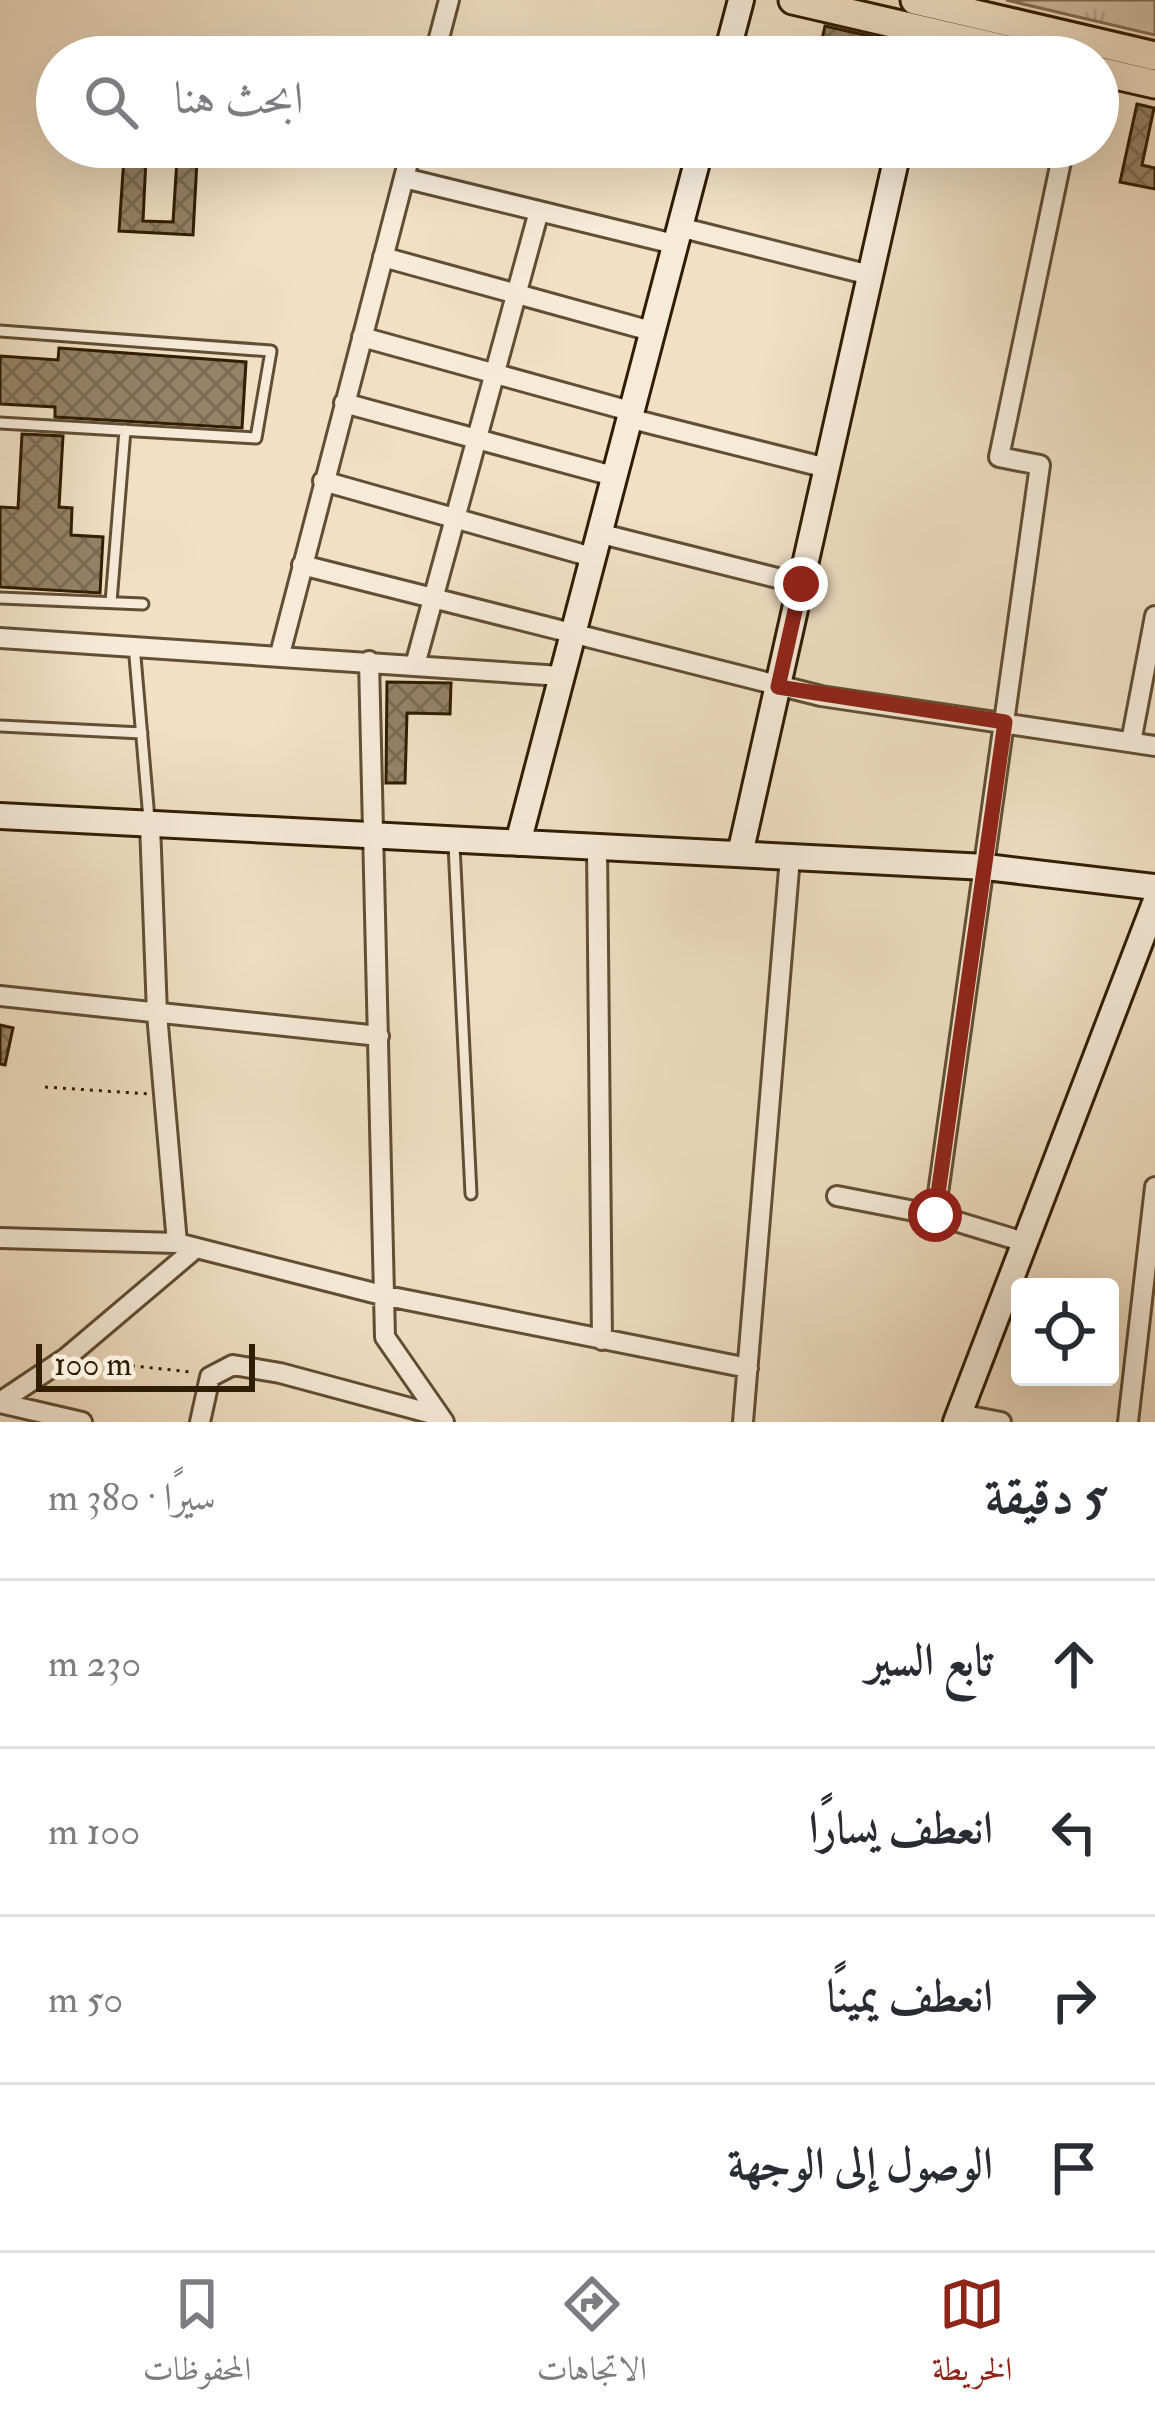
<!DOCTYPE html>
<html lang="ar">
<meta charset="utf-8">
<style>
body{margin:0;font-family:"IM FELL Double Pica",Amiri,serif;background:#f2f2f3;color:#2b2b33;direction:rtl}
.controls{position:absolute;right:36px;bottom:36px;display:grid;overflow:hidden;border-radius:12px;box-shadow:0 12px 48px #0002}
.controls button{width:108px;height:108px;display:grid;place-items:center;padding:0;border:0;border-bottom:3px solid #e1e1e2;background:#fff;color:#2b2b33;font:60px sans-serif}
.scale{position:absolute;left:36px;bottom:30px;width:219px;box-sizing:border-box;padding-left:12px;border:6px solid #311d02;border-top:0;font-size:33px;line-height:42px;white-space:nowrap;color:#311d02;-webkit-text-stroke:9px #f6ebd9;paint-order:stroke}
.stop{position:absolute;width:36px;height:36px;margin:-27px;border:9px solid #8f2418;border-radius:50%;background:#fff}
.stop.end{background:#8f2418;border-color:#fff;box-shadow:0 3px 12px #0008}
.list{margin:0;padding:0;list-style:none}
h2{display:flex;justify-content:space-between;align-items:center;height:156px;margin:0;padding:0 48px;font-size:51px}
h2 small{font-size:39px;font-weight:400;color:#7c7c81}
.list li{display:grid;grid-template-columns:78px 1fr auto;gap:36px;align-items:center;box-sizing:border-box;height:168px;padding:0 48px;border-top:3px solid #e1e1e2}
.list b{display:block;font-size:45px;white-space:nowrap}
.list em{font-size:39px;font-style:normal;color:#7c7c81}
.icon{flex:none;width:66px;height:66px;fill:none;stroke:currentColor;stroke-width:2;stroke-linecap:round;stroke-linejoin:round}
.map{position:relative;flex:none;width:1155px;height:1422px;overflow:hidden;direction:ltr}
.search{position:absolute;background:#fff;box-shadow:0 12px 48px #0002;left:36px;right:36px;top:36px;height:132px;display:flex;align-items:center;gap:30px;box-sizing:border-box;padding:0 42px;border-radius:66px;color:#7c7c81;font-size:45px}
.sheet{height:828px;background:#fff}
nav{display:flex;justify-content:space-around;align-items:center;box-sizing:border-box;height:168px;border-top:3px solid #e1e1e2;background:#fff;font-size:33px;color:#7c7c81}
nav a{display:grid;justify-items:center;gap:6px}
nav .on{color:#8f2418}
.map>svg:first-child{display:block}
.grass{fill:url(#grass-tufts);stroke:#806e53;stroke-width:3}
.building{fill:url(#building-cross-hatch);stroke:#311d02;stroke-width:3}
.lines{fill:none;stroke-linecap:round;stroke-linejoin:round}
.lane-casing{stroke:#614e33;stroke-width:15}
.street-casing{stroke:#614e33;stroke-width:24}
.secondary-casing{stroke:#311d02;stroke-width:30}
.primary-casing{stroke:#311d02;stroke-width:33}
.path{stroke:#311d02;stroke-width:3;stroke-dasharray:3 6;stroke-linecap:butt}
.lane{stroke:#f6ebd9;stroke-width:9}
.street{stroke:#f6ebd9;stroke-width:18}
.secondary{stroke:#f6ebd9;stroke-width:24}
.primary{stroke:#f1e0c5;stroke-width:27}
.route{stroke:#8f2418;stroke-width:15}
</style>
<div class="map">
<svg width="1155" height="1422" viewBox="0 0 1155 1422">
<defs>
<pattern id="grass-tufts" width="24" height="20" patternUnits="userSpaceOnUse" patternTransform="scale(3)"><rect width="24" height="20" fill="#d0bfa4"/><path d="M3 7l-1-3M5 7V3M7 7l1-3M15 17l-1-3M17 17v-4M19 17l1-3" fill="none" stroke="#b3a48c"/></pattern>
<pattern id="building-cross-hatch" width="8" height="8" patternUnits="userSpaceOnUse" patternTransform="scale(3)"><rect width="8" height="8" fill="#958267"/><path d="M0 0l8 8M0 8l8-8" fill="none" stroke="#7a6a53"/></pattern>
</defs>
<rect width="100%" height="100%" fill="#f1e0c5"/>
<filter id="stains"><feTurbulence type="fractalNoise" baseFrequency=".00167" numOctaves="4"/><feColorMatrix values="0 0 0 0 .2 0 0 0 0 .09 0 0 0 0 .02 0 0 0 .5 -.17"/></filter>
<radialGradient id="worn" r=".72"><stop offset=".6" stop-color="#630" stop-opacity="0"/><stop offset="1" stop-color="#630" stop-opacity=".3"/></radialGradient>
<path class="grass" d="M1006 0H1155V35Z"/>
<path class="building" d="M825 26 883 39 885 57H818Z
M1137 104 1154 108 1142 165 1155 168V189L1120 182Z
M124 157 146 158 143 221 173 222 177 159 197 160 193 235 119 231Z
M59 348 246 362 242 428 55 417V407L0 404V356L58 360Z
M22 434 63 436 59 507 72 508 71 535 103 537 100 593 0 587V507L18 508Z
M387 682 451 683 450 714 407 713 405 783H386Z
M0 1025 13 1028 5 1065 0 1064Z"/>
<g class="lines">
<defs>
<path id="lane" d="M0 331 271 351 256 438 0 423
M0 598 143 604
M111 602 125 430
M134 645 149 819
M0 726 142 733
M454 845 471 1194"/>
<path id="street" d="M434 57 449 0
M404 178 674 244
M679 227 870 275
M383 257 651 331
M362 337 630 411
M344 403 613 476
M628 418 827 468
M323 481 592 557
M598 533 801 584
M302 565 821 696 1155 746
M0 638 561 676
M280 654 412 147
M369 661 385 1337 444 1422
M415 665 539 211
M1131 742 1155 616
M150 824 157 1014 177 1243
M597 847 602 1340
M0 996 379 1036
M837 1196 935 1215 1024 1242
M935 1215 1040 465 999 457 1064 147
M0 1238 177 1243 382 1295 748 1368
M0 1402 66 1358 196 1248
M0 1403 82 1422
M959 1414 1001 1422
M200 1422 210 1377 233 1365 280 1373 440 1416
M743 1422 790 857
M1128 1422 1155 1187"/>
<path id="secondary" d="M726 57 741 0
M919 57 925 31
M0 816 986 867 1155 887
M518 843 701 147
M740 854 899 147
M956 1422 1155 903"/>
<path id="primary" d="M793 0 1039 57
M915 0 1155 56
M1098 71 1155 84"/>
</defs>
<use href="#lane" class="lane-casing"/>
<use href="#street" class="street-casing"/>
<use href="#secondary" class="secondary-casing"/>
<use href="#primary" class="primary-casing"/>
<path class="path" d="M45 1087 150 1094
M87 1361 191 1372"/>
<use href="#lane" class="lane"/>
<use href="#street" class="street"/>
<use href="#secondary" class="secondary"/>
<use href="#primary" class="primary"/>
</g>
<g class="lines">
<path class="route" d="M801 584 778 687 1005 722 935 1215"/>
</g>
<rect width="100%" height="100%" filter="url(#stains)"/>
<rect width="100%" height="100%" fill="url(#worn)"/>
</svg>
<div class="controls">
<button><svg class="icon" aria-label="locate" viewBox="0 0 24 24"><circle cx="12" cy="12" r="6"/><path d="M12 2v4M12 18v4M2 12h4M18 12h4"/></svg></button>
</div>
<div class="scale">100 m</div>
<div class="stop" style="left:935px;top:1215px"></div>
<div class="stop end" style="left:801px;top:584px"></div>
<div class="search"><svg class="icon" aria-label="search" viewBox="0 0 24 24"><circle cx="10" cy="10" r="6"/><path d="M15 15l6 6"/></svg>ابحث هنا</div>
</div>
<section class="sheet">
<h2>5 دقيقة<small>سيرًا · 380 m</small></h2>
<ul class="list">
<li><svg class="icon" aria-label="ahead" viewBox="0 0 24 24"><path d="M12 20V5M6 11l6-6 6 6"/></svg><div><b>تابع السير</b></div><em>230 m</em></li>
<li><svg class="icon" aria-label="left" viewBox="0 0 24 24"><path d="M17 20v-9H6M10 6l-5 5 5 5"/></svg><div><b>انعطف يسارًا</b></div><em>100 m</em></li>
<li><svg class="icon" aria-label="right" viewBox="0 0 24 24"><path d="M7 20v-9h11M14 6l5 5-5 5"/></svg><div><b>انعطف يمينًا</b></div><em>50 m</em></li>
<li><svg class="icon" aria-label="arrive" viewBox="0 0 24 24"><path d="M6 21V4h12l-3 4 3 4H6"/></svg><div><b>الوصول إلى الوجهة</b></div></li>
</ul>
</section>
<nav>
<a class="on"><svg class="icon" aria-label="map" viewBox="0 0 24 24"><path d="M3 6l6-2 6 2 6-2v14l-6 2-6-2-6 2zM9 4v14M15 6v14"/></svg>الخريطة</a>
<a><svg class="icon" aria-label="directions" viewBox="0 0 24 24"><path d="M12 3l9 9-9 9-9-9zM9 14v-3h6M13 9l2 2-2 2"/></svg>الاتجاهات</a>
<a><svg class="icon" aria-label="saved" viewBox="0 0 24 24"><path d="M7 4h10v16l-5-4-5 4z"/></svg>المحفوظات</a>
</nav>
